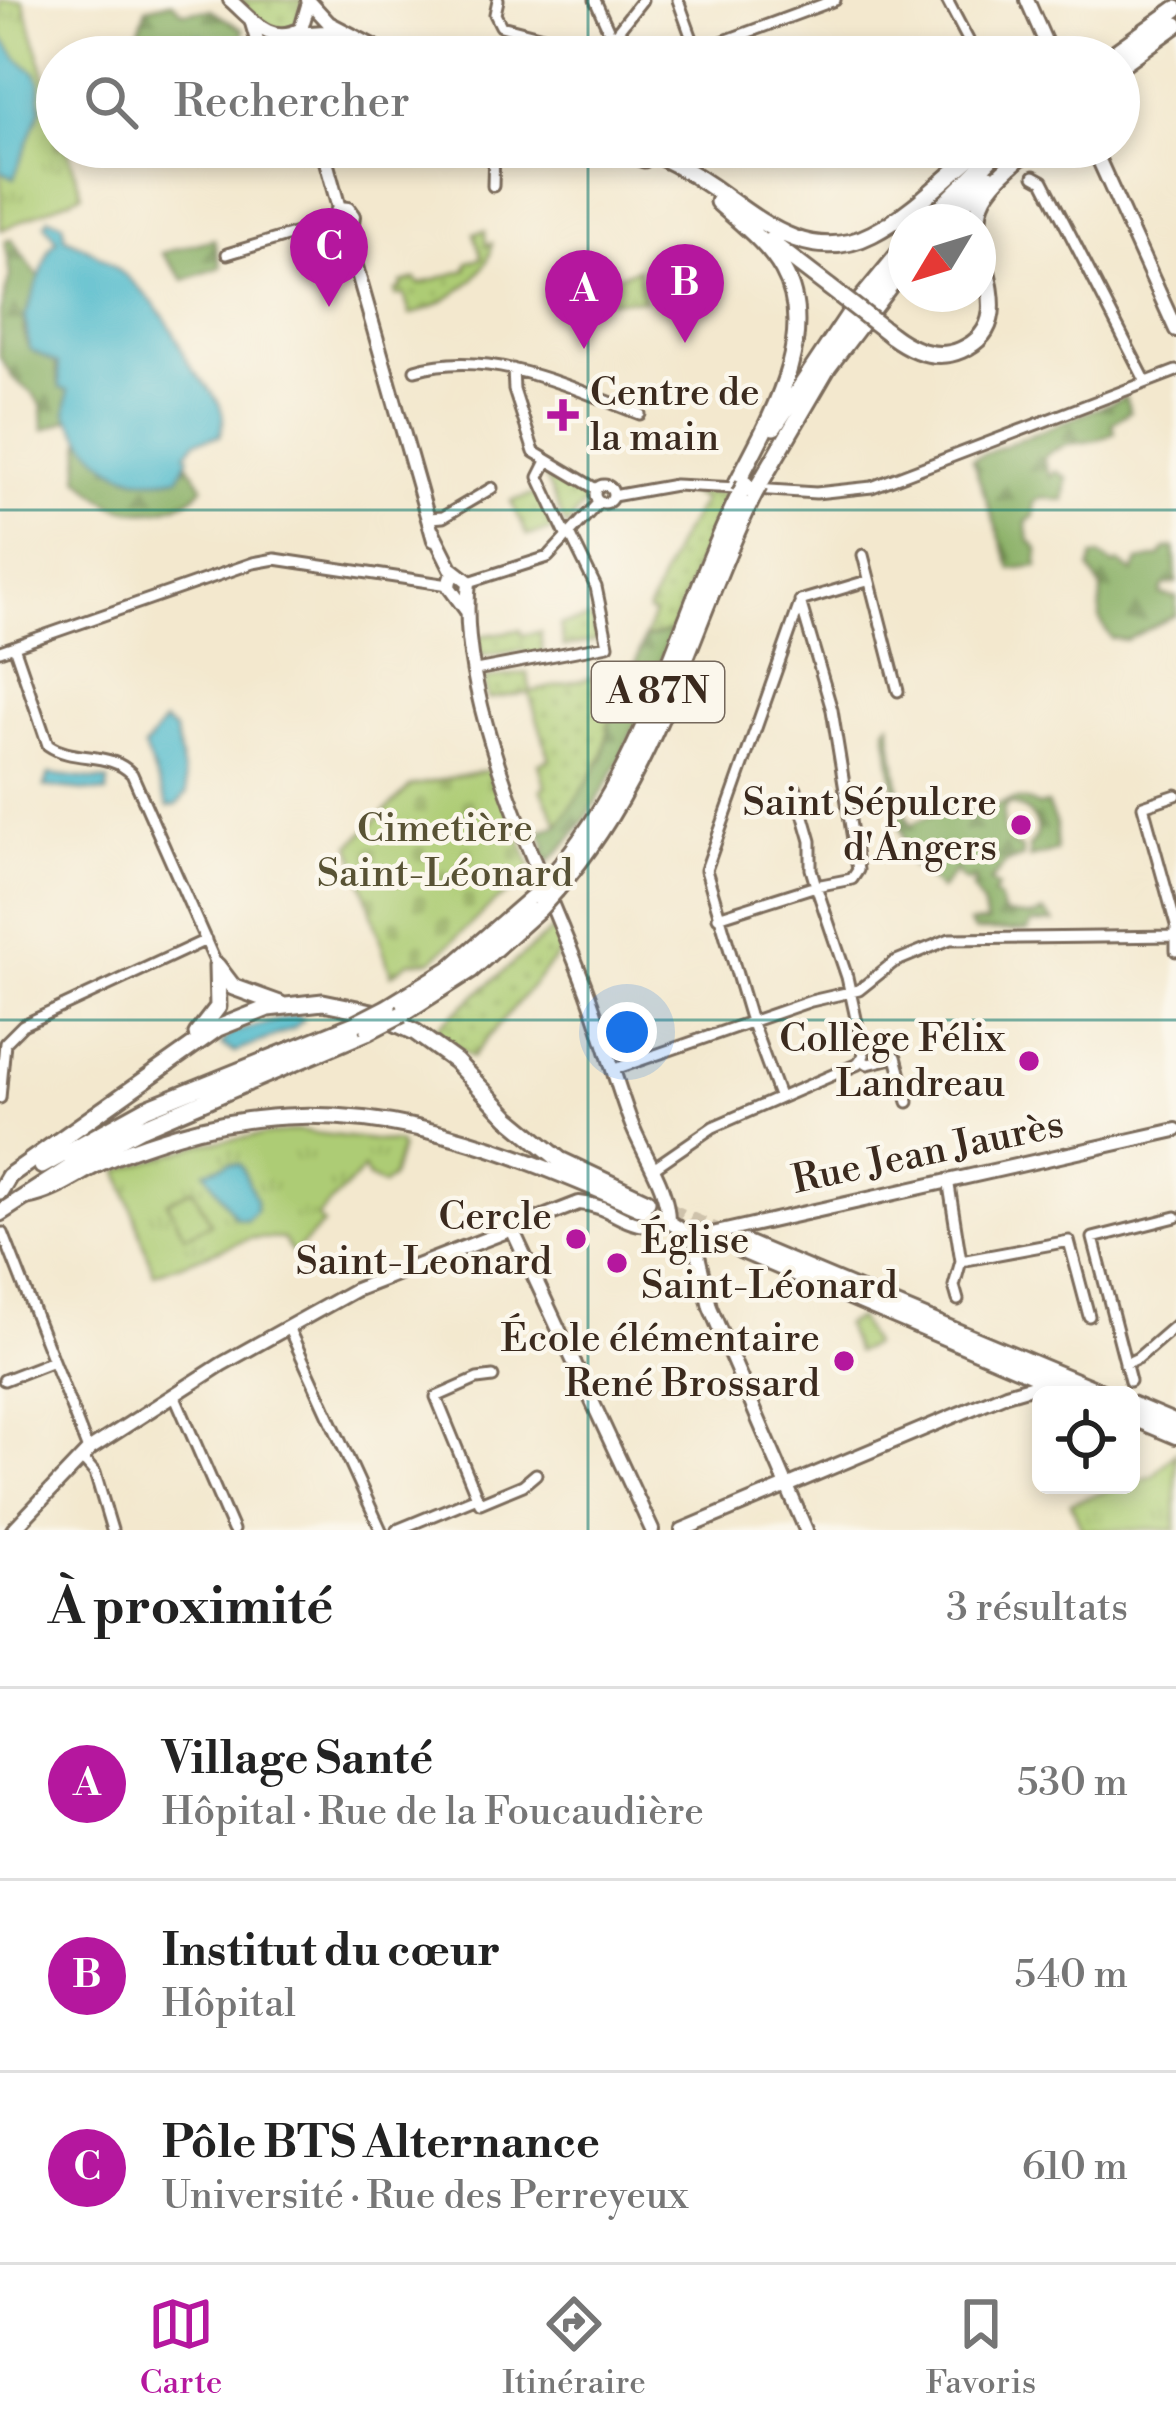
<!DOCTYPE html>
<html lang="fr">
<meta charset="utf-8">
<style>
body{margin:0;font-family:"Libre Bodoni",serif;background:#f2f2f2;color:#222}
.controls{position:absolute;right:36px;bottom:36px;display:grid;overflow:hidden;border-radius:18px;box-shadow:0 6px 18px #0003}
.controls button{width:108px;height:108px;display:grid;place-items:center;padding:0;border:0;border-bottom:3px solid #e0e0e0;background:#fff;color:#222;font:60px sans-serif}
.compass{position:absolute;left:888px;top:204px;width:108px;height:108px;border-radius:50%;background:#fff;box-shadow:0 6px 18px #0003;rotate:232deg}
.you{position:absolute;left:627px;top:1032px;width:42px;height:42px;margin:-30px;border:9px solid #fff;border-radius:50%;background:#1a73e8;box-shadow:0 0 0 18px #1a73e833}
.badge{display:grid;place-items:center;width:78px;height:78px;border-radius:50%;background:#b5179e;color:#fff;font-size:39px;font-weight:700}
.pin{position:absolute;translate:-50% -99px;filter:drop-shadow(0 3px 6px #0008)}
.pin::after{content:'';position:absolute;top:63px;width:42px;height:36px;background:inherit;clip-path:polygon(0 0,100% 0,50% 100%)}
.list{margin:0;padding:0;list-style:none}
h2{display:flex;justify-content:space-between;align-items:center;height:156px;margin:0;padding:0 48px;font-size:51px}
h2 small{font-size:39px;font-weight:400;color:#767676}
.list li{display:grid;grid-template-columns:78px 1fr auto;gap:36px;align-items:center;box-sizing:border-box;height:192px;padding:0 48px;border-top:3px solid #e0e0e0}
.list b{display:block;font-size:45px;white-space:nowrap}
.list p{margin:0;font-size:39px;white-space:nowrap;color:#767676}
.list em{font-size:39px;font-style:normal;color:#767676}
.icon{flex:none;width:66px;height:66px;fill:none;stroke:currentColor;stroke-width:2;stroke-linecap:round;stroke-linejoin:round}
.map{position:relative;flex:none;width:1176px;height:1530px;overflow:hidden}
.search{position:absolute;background:#fff;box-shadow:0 6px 18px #0003;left:36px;right:36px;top:36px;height:132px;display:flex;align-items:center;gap:30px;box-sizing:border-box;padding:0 42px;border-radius:66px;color:#767676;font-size:45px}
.sheet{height:732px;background:#fff}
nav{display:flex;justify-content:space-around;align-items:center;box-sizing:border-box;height:168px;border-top:3px solid #e0e0e0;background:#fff;font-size:33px;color:#767676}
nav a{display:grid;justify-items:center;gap:6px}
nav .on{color:#b5179e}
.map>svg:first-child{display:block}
.grass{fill:url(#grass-dots);stroke:#747b49;stroke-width:3}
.forest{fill:url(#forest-firs);stroke:#626d42;stroke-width:3}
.cemetery{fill:url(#cemetery-stones);stroke:#747b49;stroke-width:3}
.park{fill:url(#park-tufts);stroke:#747b49;stroke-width:3}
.pitch{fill:#adcc74;stroke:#747b49;stroke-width:3}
.water{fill:#4eb9cb;stroke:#447274;stroke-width:3}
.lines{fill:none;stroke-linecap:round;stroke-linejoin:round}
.primary-tunnel{stroke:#cec2ab;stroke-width:14;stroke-dasharray:14 7;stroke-linecap:butt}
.highway-tunnel{stroke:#cec2ab;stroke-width:15;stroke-dasharray:15 8;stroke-linecap:butt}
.street-casing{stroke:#7b6c5c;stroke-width:15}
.secondary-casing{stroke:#7b6c5c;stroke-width:18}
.primary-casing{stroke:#7b6c5c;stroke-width:20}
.highway-casing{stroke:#7b6c5c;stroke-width:21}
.street{stroke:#fff;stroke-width:9}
.secondary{stroke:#fff;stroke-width:12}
.primary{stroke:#fff;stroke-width:14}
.highway{stroke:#fff;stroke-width:15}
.highway-bridge-casing{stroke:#7b6c5c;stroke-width:21;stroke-linecap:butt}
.highway-bridge{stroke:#fff;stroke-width:15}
.grid{fill:none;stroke:#0f766e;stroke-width:3;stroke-opacity:0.55}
.poi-dot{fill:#b5179e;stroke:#fbf7ec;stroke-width:4.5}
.labels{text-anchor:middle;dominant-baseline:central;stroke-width:9;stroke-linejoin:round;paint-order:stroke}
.shield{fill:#fbf7ec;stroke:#75685c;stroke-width:3}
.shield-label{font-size:36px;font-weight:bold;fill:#3b2a1e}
.poi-label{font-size:39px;fill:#3b2a1e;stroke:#fbf7ec;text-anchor:end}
.park-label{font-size:39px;fill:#585234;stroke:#fbf7ec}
.street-label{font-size:39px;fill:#3b2a1e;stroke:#fbf7ec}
</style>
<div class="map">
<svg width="1176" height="1530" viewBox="0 0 1176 1530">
<defs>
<pattern id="grass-dots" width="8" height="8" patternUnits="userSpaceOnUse" patternTransform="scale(3)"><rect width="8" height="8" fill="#adcc74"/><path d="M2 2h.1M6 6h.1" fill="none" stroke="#96af64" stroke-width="1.8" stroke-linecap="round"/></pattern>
<pattern id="forest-firs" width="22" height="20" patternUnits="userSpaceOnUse" patternTransform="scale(3)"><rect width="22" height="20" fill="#8ab066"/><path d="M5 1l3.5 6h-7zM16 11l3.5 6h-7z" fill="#728f53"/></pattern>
<pattern id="cemetery-stones" width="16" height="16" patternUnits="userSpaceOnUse" patternTransform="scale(3)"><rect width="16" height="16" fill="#adcc74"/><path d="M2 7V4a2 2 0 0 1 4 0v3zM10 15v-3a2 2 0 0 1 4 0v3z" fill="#96af64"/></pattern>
<pattern id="park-tufts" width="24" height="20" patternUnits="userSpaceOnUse" patternTransform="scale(3)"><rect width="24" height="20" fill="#adcc74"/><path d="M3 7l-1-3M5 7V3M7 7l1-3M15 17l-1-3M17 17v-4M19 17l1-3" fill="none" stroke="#96af64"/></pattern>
</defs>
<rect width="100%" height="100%" fill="#fbf7ec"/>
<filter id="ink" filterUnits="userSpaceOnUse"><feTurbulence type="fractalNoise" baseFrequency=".00833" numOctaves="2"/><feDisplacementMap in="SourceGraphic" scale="24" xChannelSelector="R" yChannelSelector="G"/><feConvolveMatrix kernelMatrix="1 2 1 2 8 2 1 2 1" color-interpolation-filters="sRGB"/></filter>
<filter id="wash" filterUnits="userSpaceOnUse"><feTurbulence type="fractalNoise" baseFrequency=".004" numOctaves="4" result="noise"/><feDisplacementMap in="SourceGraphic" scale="48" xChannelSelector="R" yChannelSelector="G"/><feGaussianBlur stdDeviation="2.7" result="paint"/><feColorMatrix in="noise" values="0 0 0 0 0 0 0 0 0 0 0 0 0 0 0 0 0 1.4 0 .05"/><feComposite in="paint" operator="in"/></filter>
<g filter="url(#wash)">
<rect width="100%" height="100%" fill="#f3e8ce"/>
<path class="grass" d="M238 0H303L296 27C272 37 255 15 238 0Z
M485 231 486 245 492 243C491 277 440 307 410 315L404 294 396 296 395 291 402 288 401 283 416 279 419 284 466 270 468 262 482 258 474 233Z
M638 268 644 300H602L597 287 600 283Z
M549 471 588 499 566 527 545 477Z
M539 493 556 529 527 536 511 501Z
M689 493H725L671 631 644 639 654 614 648 612 675 546 703 500Z
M593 618 598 640 564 647 560 625Z
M520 630 522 635 540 632 543 653 524 656 523 650 481 656 478 636Z
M527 673 531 692 603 675C623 741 596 775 559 826L541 789 545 786 539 763 550 759 529 693 488 699 484 679Z
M555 928 564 948 472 1057 433 1031Z"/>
<path class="forest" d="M172 2 183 12 211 10 243 30 239 57H219L221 53 171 38 141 57H131L146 8Z
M11 239 40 279C33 299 15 326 29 347 34 354 47 357 55 361L60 388 68 391 69 420 43 430 42 407 34 395 13 378 0 357V313L10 276 5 242Z
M214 239 221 267 184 280 162 253Z
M1125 397 1130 411 1112 423 1115 432C1089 448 1072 436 1043 457L1050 477 1056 471 1067 478 1064 501 1043 497 1034 502V516L1026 522 1029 540 1038 549V566L1011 569 972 459Z
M82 436C113 471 125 485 175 478L188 463 203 487C185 509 148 516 120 508 105 503 91 488 79 478Z
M1174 548 1176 583 1163 586 1160 595 1176 597V615L1126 640 1111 638 1100 620 1101 588 1090 569 1093 556 1100 555 1114 565 1119 562 1133 573 1138 561 1159 557 1166 549Z
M671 631C644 707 606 813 544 866L541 855 546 847 540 831 559 825 603 758 611 716 603 675 634 668 644 639Z
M890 723 901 802 911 825C933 812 965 801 984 817L986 808C1007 804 1016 793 1038 806L1047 804 1056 825V851L1030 858 1029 847C1049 826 1030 810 1010 804L1004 808C1003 827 1001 841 1022 849L1023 857 1006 863 990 882 998 887 993 895 999 898 1004 914 1033 917 1044 912 1054 922 1031 924 1028 931H974L969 924 987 923 982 904 972 889 976 879 967 882 958 876 957 869 940 890 917 867H912L899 822 886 728Z"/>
<path class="cemetery" d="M490 770 497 777 535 878 497 900 432 960 409 962 391 975 351 845 411 786Z"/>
<path class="park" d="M0 0H23L57 116V147H67L82 194 1 230Z
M297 1131 399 1143 401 1148 392 1177 383 1185 369 1178 364 1169 317 1217 323 1224 293 1254 283 1239 251 1238 154 1274 119 1171 205 1143Z
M1176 1452V1530H1082L1071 1503 1153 1476Z"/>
<path class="pitch" d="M193 1189 211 1223 185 1236 167 1202Z
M858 1318 872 1345 856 1352 844 1324Z"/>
<path class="water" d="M0 34 17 58 36 73 40 82 41 109 14 178 0 171Z
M199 35 217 42 219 57H141L168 39Z
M49 218 63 223 65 238C107 254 155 296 176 337 181 346 182 355 188 363 204 387 233 405 220 436L196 441 186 454 189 456 179 477C123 489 94 461 66 414L68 391 60 388 58 364 29 349 25 317 50 248 57 240 45 224Z
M164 722 175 731 187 793 177 805 168 807 144 748Z
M49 774 108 781 107 793 45 787Z
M296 1015 303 1020 293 1029 235 1052 221 1045 231 1033Z
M230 1163 240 1164 256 1199V1210L246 1220 235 1217 205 1171Z"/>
</g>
<g filter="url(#ink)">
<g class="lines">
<path class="primary-tunnel" d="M698 1232 740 1250"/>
<path class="highway-tunnel" d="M647 1201 744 1242"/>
<defs>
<path id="street" d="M498 0 495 14 501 26 592 50 608 43 642 0
M595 0 612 38
M678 0 695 47 700 50 835 0
M947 0 977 57
M1034 176 1043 181 1146 382
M493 186 494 147
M227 254 333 222
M513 369 514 390 534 452 596 489
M415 370C492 348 569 387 640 414
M547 461 539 477 567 537
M595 494a9 9 0 1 1 18 0a9 9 0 1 1-18 0Z
M755 489 816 493 872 487 1176 371
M613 496 675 485 738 488
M429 518 443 517 492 488
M863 555 898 691
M469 582 548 557 599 502
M800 601 867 581
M14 646 48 745C74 763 109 750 132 774L217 966
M0 651 253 563 275 559 449 585
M476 670 608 645 596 587 570 534
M1176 795 1143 806 1176 925V951
M718 917 816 886 811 869V841L796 789
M862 1060 868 1064 896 1057 908 1102
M615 1069 811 1001 859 990 894 962 950 939 1176 936
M779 1096 749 1015 706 870 799 606
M0 1098 5 1043 23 1025 206 940
M652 1169 713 1127 858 1064 864 1055 847 977 816 886 852 879 858 870 832 710 800 601
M948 1179 961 1261 1069 1241 1089 1316
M3 1233 88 1450
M958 1300 954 1286 961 1261
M288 1327 381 1530
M1125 1364 1138 1358 1176 1325
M493 1377 477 1379 436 1397 477 1497 480 1503 523 1485 536 1474
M4 1380 53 1361
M1130 1381 1093 1238 1176 1217
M174 1394 233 1530
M81 1457 95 1473 112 1530
M397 1530 477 1497"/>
<path id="secondary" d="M230 0C252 19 270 46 301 29L309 2
M308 0 329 23 394 57
M1027 0 1052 57
M252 23 262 57
M294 34 325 32 344 39
M322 147 339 208 333 220 345 228 434 540
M1093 147 1176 330
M339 208 348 209 353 216 352 223 345 228
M433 532 451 568 469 582C455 699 540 870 583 981 601 1027 613 1074 630 1120 642 1154 668 1185 668 1221
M457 574 450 579 449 587 466 610
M668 1221 694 1238 710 1307 806 1530
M512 1229 652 1530
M694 1238 1176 1130
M13 1530 90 1449 222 1364 355 1290 579 1203C617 1205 626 1235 668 1221
M682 1530 1006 1394 1037 1385H1054"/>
<path id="primary" d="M26 1197C54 1192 74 1176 100 1163 125 1151 151 1143 177 1135 349 1085 487 1141 643 1209
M744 1242 1109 1395
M740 1250 1080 1395
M1131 1404 1176 1423
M1131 1417 1176 1436"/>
<path id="highway" d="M1109 57 1176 9
M1119 66 1176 25
M612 147 644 159
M638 147C664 157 689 171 712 187 760 221 810 266 872 234 912 214 948 175 983 147
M718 202C740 222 768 243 783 270 821 337 767 424 737 483
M926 222 1002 147
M945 222 989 177
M769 241 829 287
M891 335C911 350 936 361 961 350 1026 322 964 248 981 203 989 181 1015 162 1032 147
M774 427 850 313 906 245
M759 485 828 367 906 264
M551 877C648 769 677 621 740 494
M556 890C658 774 688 630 754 494
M217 966 233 987 280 1004
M388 1007 450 969 534 896
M402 1014 471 970 539 909
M197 1034 218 1007 217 966
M42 1166 147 1108 355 1024
M0 1191 9 1176 218 1028 268 1008 323 1002 372 1012 415 1032 455 1061 509 1118 560 1160 647 1201
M0 1213 85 1158 141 1128 369 1031"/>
</defs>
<use href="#street" class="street-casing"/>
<use href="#secondary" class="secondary-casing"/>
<use href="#primary" class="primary-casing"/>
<use href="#highway" class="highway-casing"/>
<use href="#street" class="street"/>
<use href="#secondary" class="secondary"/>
<use href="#primary" class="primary"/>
<use href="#highway" class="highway"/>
<defs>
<path id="highway-bridge" d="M829 287 891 335
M740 494 745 484
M754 494 759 485
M534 896 551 877
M539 909 556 890
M355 1024 388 1007
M369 1031 402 1014"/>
</defs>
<use href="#highway-bridge" class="highway-bridge-casing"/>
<use href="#highway-bridge" class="highway-bridge"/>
</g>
</g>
<path class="grid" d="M588 0V57M588 147V1530M0 510H1176M0 1020H1176"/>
<g class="poi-dot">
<path d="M557 397h12v12h12v12h-12v12h-12v-12h-12v-12h12z"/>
<circle cx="1021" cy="825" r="12"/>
<circle cx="1029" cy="1061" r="12"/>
<circle cx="576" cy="1239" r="12"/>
<circle cx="617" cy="1263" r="12"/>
<circle cx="844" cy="1361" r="12"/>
</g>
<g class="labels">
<rect class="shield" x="592" y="662" width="132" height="60" rx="9"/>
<g class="shield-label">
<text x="658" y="692">A 87N</text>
</g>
<g class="poi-label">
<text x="590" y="393" text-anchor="start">Centre de<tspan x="590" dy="45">la main</tspan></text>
<text x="997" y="803">Saint Sépulcre<tspan x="997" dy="45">d'Angers</tspan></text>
<text x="1005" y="1039">Collège Félix<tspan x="1005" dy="45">Landreau</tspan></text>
<text x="552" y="1217">Cercle<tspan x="552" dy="45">Saint-Leonard</tspan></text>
<text x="641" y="1241" text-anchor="start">Église<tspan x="641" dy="45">Saint-Léonard</tspan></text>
<text x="820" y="1339">École élémentaire<tspan x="820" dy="45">René Brossard</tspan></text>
</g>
<g class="park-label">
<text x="445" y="829">Cimetière<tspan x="445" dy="45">Saint-Léonard</tspan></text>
</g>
<g class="street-label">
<text transform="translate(928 1153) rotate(-12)">Rue Jean Jaurès</text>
</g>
</g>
</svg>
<div class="controls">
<button><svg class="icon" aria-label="locate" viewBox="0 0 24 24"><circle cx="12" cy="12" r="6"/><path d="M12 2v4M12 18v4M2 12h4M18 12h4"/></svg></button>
</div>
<svg class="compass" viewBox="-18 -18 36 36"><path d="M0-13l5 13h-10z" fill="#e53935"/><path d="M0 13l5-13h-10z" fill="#767676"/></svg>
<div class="you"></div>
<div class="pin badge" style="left:584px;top:349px">A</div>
<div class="pin badge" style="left:685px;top:343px">B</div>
<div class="pin badge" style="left:329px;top:307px">C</div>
<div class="search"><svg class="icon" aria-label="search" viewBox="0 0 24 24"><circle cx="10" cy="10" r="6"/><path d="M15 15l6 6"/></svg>Rechercher</div>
</div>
<section class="sheet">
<h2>À proximité<small>3 résultats</small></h2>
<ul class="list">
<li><span class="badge">A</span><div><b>Village Santé</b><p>Hôpital · Rue de la Foucaudière</p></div><em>530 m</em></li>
<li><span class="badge">B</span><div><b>Institut du cœur</b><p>Hôpital</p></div><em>540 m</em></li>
<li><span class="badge">C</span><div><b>Pôle BTS Alternance</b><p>Université · Rue des Perreyeux</p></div><em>610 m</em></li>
</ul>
</section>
<nav>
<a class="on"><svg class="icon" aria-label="map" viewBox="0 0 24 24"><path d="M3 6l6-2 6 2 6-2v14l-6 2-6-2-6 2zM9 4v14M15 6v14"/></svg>Carte</a>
<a><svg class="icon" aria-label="directions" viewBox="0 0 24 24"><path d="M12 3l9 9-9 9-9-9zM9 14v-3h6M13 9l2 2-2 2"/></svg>Itinéraire</a>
<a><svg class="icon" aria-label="saved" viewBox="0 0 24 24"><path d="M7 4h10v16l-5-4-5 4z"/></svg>Favoris</a>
</nav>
